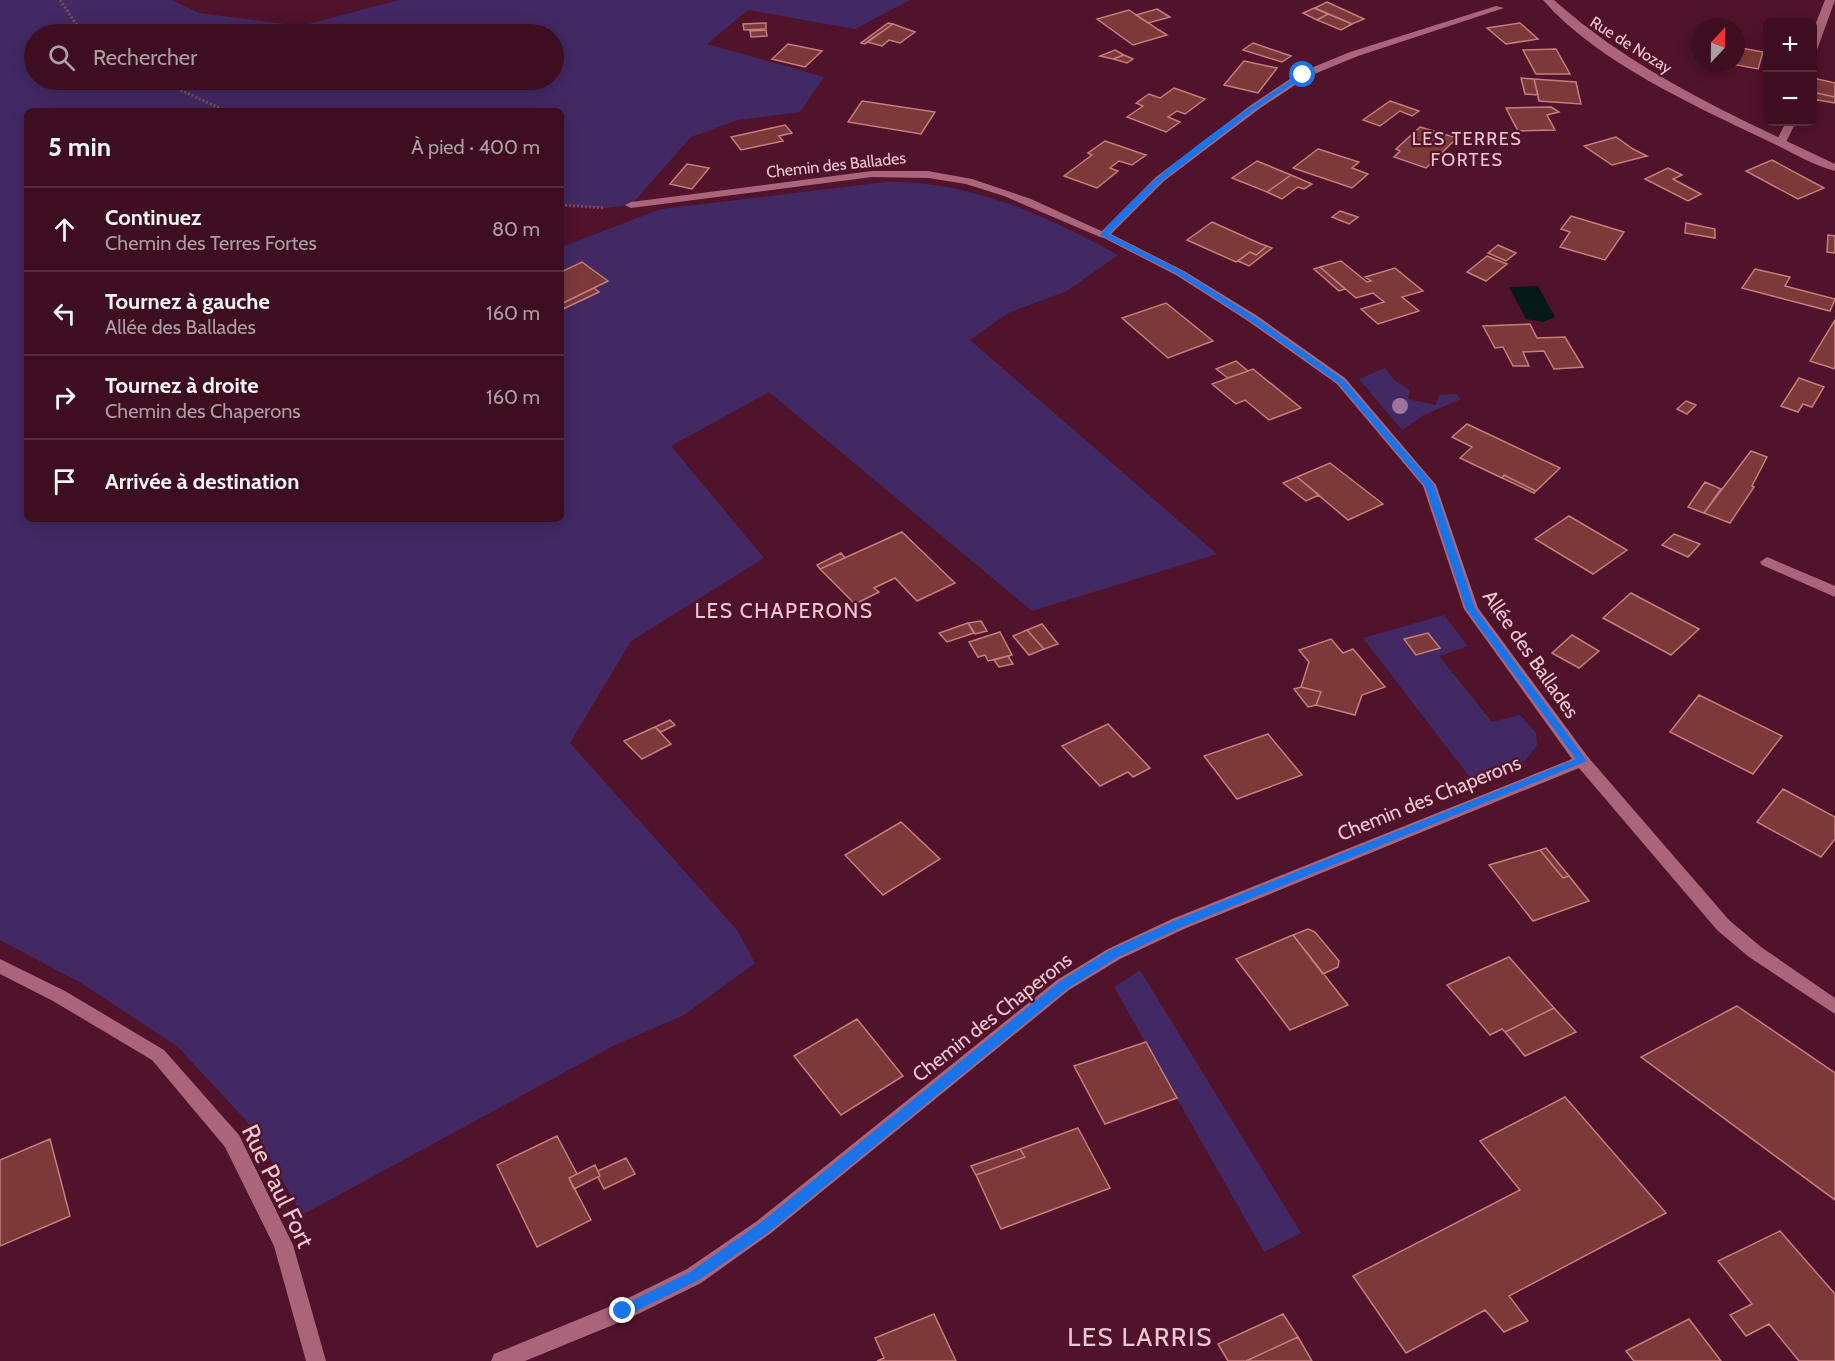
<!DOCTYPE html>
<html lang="fr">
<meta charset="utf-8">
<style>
body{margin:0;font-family:Cabin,sans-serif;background:#431729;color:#f1f3f6}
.controls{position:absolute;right:18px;top:18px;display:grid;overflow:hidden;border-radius:9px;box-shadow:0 3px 15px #0003}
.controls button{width:54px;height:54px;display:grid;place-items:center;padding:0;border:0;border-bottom:2px solid #552e3e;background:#3c0e20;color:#f1f3f6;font:30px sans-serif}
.compass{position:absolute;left:1691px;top:18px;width:54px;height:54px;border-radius:50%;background:#3c0e20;box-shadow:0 3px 15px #0003;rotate:22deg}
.stop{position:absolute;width:18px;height:18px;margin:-14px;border:4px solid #1a73e8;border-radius:50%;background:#fff}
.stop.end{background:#1a73e8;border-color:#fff;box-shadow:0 2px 6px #0008}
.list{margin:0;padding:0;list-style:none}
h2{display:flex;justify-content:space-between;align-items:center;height:78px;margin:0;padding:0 24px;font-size:26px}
h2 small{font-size:20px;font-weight:400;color:#ac9ca5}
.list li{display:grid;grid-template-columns:39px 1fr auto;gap:18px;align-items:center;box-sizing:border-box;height:84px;padding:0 24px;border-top:2px solid #552e3e}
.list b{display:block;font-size:22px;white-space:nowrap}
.list p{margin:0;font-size:20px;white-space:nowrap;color:#ac9ca5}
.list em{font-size:20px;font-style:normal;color:#ac9ca5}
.icon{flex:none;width:33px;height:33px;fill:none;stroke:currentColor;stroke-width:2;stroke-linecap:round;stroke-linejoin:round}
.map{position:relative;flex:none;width:1835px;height:1361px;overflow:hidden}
.search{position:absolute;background:#3c0e20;box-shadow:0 3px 15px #0003;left:24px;top:24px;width:540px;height:66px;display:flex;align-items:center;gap:15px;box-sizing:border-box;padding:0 21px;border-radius:33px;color:#ac9ca5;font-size:22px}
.panel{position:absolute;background:#3c0e20;box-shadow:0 3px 15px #0003;left:24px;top:108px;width:540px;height:414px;border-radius:9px}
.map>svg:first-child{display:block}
.green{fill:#422963;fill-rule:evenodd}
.water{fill:#051916}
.building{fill:#7c393a;stroke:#c77d7c;stroke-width:1.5}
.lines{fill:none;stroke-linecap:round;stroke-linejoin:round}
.path{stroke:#80495d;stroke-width:3;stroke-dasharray:2 2;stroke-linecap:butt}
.service{fill:#ab657a;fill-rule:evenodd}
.minor{fill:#ab657a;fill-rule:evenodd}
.tertiary{fill:#ab657a;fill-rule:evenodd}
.tree{fill:#9b779c}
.route{fill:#1a73e8}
.labels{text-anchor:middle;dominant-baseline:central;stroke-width:4.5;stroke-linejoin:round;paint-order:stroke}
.far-street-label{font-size:16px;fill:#eec7d1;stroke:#50132b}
.far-neighbourhood-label{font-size:18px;letter-spacing:1.5px;fill:#eec7d1;stroke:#50132b}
.street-label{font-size:20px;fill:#eec7d1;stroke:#50132b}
.neighbourhood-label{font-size:21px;letter-spacing:1.5px;fill:#eec7d1;stroke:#50132b}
.near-street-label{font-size:24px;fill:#eec7d1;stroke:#50132b}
.near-neighbourhood-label{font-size:26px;letter-spacing:1.5px;fill:#eec7d1;stroke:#50132b}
</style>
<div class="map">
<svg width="1835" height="1361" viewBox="0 0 1835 1361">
<rect width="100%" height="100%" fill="#50132b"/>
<path class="green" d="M0 0H172L199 13 301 26 399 0H910L855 29 748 10 707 44 824 77 800 112 738 120 691 137 631 205 605 208 561 205V111H27V519H243V522L279 519H561V247L661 209 886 182C969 180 1047 216 1118 255L1067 291 1008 313 970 340 1217 554 1032 611 769 392 671 446 764 558 631 641 570 743 737 930 755 963 684 1015 613 1046 302 1215 253 1128 177 1046 81 983 0 940ZM34 34H554V80H34Z
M1385 368 1394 380 1410 390 1408 399 1436 405 1439 395 1456 394 1461 399 1424 415 1402 430 1359 379Z
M1444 615 1468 646 1439 656 1492 722 1520 715 1536 733 1537 745 1526 760 1472 780 1363 638Z
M1140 970 1301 1233 1264 1252 1114 987Z"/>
<path class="water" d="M1538 286 1555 317 1543 322 1526 319 1509 287Z"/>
<path class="building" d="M1327 2 1364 19 1352 24 1315 8Z
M1314 8 1328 14 1317 20 1303 13Z
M1157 9 1170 17 1148 23 1136 15Z
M1129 10 1159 30 1167 35 1133 45 1097 19Z
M1328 14 1352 24 1341 30 1317 20Z
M766 23V29L744 30 743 24Z
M888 23 893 24 865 44 861 43Z
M1520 23 1538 39 1506 44 1487 28Z
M893 24 915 32 900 43 889 40 882 46 867 42Z
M766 30 767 36 751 37 750 31Z
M1253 43 1291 56 1282 62 1243 50Z
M788 44 822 51 805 67 772 59Z
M1736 47 1763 52 1758 69 1726 63H1736Z
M1556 49 1570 74H1536L1523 50Z
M1115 50 1124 55 1113 59 1100 56Z
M1124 55 1133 59 1127 63 1113 59Z
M1244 61 1277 68 1258 93 1224 85Z
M1521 78 1534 79 1538 95 1525 94Z
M1813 78 1835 83V97L1812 92Z
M1534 79 1576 82 1581 104 1539 101Z
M1174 88 1205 99 1185 114 1177 111 1168 117 1180 122 1166 132 1127 117 1143 106 1136 103 1149 94 1160 98Z
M1812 92 1835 97V103L1812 99Z
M862 101 935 112 921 134 848 122Z
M1390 101 1419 111 1412 116 1400 111 1380 126 1363 120Z
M1551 107 1559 112 1547 115 1555 130 1518 131 1506 108Z
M785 125 792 133 779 136 783 141 741 150 731 137Z
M1420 127 1457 138 1426 168 1394 157 1400 151 1396 149Z
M1616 137 1633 149 1647 156 1612 165 1584 146Z
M1105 141 1146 155 1132 165 1119 161 1110 168 1118 171 1097 188 1064 176 1092 155 1088 153Z
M1318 149 1359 162 1352 168 1368 174 1352 188 1293 168Z
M1772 160 1824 188 1798 199 1746 171Z
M1257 161 1291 175 1267 192 1232 178Z
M687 164 709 168 692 189 670 184Z
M1668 168 1682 175 1673 179 1701 194 1688 201 1645 179Z
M1291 175 1312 184 1304 189 1298 187 1282 199 1267 192Z
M1340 211 1358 217 1349 224 1332 217Z
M1571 216 1624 232 1605 260 1560 247 1570 232 1561 229Z
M1212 222 1261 244 1267 246 1256 255 1250 252 1236 262 1187 240Z
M1686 223 1715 229V238L1685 233Z
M1828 235 1835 236V253L1827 252Z
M1498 245 1516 253 1506 261 1488 253Z
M1267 246 1272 248 1249 266 1238 261 1250 252 1256 255Z
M1487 256 1507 264 1486 281 1467 272Z
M1341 261 1367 282 1371 281 1365 277 1395 268 1423 291 1402 297 1419 311 1378 324 1361 309 1384 302 1373 293 1356 298 1320 267Z
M582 262 608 281 561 304V272Z
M1320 267 1345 289 1339 291 1314 269Z
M1755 269 1790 277 1785 286 1835 299 1830 311 1742 288Z
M594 288 599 292 561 310V304Z
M1166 303 1213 341 1168 358 1122 318Z
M1835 320V369L1810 361Z
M1530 324 1537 338 1565 337 1583 367 1554 369 1544 351 1523 352 1529 366H1513L1503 347 1495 348 1483 326Z
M1236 361 1248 371 1228 378 1216 369Z
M1253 369 1301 408 1269 420 1245 400 1236 404 1212 384Z
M1799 378 1824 387 1812 407 1803 404 1798 412 1781 406Z
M1686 401 1696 405 1687 414 1677 409Z
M1467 424 1560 468 1536 491 1504 475 1502 478 1460 458 1472 447 1452 437Z
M1751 451 1767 457 1752 486 1754 487 1730 523 1704 513Z
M1330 463 1383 504 1348 520 1297 477Z
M1504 475 1536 491 1534 493 1502 478Z
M1297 477 1319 495 1306 501 1283 483Z
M1705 482 1721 489 1704 513 1688 507Z
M1569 516 1627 550 1593 574 1535 539Z
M902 532 955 583 917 601 895 578 874 588 879 592 855 604 820 569Z
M1674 534 1700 544 1688 557 1662 545Z
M841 553 845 558 820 569 817 565Z
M1631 593 1699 629 1671 655 1603 618Z
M981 621 987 631 975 634 968 623Z
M968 623 974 633 947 642 939 633Z
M1042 624 1058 644 1044 649 1027 630Z
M1027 630 1044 649 1029 655 1013 636Z
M1000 632 1012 655 988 661 985 655 978 657 969 642Z
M1428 633 1440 648 1416 655 1404 639Z
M1572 635 1599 651 1579 668 1552 653Z
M1331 639 1343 653 1353 649 1385 687 1362 695 1355 715 1316 705 1321 692 1301 687 1309 662 1299 650Z
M1008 656 1013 664 999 667 994 660Z
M1301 687 1321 692 1316 705 1308 707 1294 689Z
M1699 695 1782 736 1753 774 1670 732Z
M670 720 675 725 661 732 655 727Z
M1108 724 1150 768 1133 777 1128 772 1100 786 1062 746Z
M655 727 671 744 642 759 624 741Z
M1268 734 1302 775 1237 799 1204 756Z
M1783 789 1835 817V839L1821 857 1757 822Z
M901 822 940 859 883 895 845 855Z
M1546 848 1569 876 1563 878 1540 850Z
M1540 850 1563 878 1569 876 1589 901 1533 921 1489 865Z
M1308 929 1315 932 1339 961 1338 967 1323 974 1293 935Z
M1293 935 1348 1005 1290 1030 1236 959Z
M1509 957 1554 1008 1505 1032 1502 1029 1490 1035 1447 985Z
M1737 1006 1835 1073V1200L1641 1057Z
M1554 1008 1576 1032 1525 1056 1505 1032Z
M857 1019 903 1076 841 1115 794 1056Z
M1146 1042 1177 1098 1105 1124 1074 1066Z
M1565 1097 1666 1213 1509 1296 1528 1321 1504 1332 1485 1310 1406 1353 1353 1276 1520 1190 1480 1141Z
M1078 1128 1110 1188 1001 1229 976 1175 1025 1157 1020 1149Z
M557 1136 577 1174 569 1178 591 1220 537 1247 497 1165Z
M50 1139 70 1216 0 1246V1160Z
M1020 1149 1025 1157 976 1175 971 1166Z
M626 1158 635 1174 604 1189 598 1177 600 1176 598 1171Z
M595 1165 600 1176 574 1189 569 1178Z
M1780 1231 1835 1294V1361H1799L1769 1324 1746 1336 1730 1315 1752 1304 1718 1261Z
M934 1314 956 1361H877L884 1358 875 1338Z
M1283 1314 1298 1337 1246 1361H1228L1218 1344Z
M1689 1319 1721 1361H1634L1626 1351Z
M1298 1337 1312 1361H1246Z"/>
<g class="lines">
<path class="path" d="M60 0 83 34
M159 80 226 111
M561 205 605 208"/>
<path class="service" d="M1825 0H1835L1817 50 1812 53V33Z
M1786 122H1796L1785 144H1777L1776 142Z
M872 171H928L972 179 1031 199 1110 235 1104 238 1100 237 1004 196 966 184 928 178 872 177 631 208 625 205 631 202Z
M1767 557 1835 586V597L1762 565 1760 562Z"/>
<path class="minor" d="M1543 0H1554C1637 74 1736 117 1835 164V171C1812 165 1790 151 1768 141 1695 106 1597 62 1543 0Z
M1496 6 1504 8 1358 56 1307 77 1259 109 1164 181 1111 234 1184 271 1256 315 1345 378 1436 485 1478 608 1588 757 1729 920 1761 947 1835 998V1014L1749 957 1717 930 1579 768 1184 929 1120 959 1069 990 771 1233 701 1283 630 1318 525 1361H491L494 1354 616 1304 687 1269 757 1221 1057 980 1108 949 1172 919 1572 759 1464 609 1423 486 1337 384 1248 321 1176 275 1098 235 1156 177 1251 105 1299 73 1350 52Z"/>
<path class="tertiary" d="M0 959 65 991 164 1050 239 1135 293 1245 326 1361H306L274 1246 225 1147 152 1060 53 1001 0 974Z"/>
</g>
<circle class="tree" cx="1400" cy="406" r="8"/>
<path class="route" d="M1300 74 1306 75 1257 108 1162 181 1109 234 1182 271 1255 317 1344 380 1434 485 1475 608 1587 761 1182 927 1118 957 1067 989 769 1232 699 1280 628 1315H619V1307L690 1272 760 1223 1059 982 1110 950 1174 921 1576 759 1466 609 1425 486 1338 383 1249 320 1177 274 1100 235C1156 170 1230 120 1300 74Z"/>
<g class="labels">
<g class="far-street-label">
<text transform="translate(1631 45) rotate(32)">Rue de Nozay</text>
<text transform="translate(836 165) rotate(-6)">Chemin des Ballades</text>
</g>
<g class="far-neighbourhood-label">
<text x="1467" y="139">LES TERRES<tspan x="1467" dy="21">FORTES</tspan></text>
</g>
<g class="street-label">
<text transform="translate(1531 654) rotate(55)">Allée des Ballades</text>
<text transform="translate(1429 798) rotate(-22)">Chemin des Chaperons</text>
<text transform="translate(992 1017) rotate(-38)">Chemin des Chaperons</text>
</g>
<g class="neighbourhood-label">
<text x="784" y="610">LES CHAPERONS</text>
</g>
<g class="near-street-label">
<text transform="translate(278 1186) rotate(64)">Rue Paul Fort</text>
</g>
<g class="near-neighbourhood-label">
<text x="1140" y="1337">LES LARRIS</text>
</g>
</g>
</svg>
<div class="controls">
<button>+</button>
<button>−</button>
</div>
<svg class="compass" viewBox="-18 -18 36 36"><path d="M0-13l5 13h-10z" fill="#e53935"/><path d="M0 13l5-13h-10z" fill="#ac9ca5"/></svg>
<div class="stop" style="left:1303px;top:75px"></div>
<div class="stop end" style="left:623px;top:1311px"></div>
<div class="search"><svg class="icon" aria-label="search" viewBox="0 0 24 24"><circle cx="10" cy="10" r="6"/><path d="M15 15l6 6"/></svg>Rechercher</div>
<section class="panel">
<h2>5 min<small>À pied · 400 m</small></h2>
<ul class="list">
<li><svg class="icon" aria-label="ahead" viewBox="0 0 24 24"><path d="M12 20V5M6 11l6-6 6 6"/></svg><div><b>Continuez</b><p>Chemin des Terres Fortes</p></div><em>80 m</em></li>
<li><svg class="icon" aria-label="left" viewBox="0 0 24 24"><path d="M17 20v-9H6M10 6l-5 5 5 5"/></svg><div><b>Tournez à gauche</b><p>Allée des Ballades</p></div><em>160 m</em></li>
<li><svg class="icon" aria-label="right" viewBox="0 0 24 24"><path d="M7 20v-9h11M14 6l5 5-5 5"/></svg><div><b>Tournez à droite</b><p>Chemin des Chaperons</p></div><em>160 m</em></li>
<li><svg class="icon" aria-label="arrive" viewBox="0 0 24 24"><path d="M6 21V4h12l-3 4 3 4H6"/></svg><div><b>Arrivée à destination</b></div></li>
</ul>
</section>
</div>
